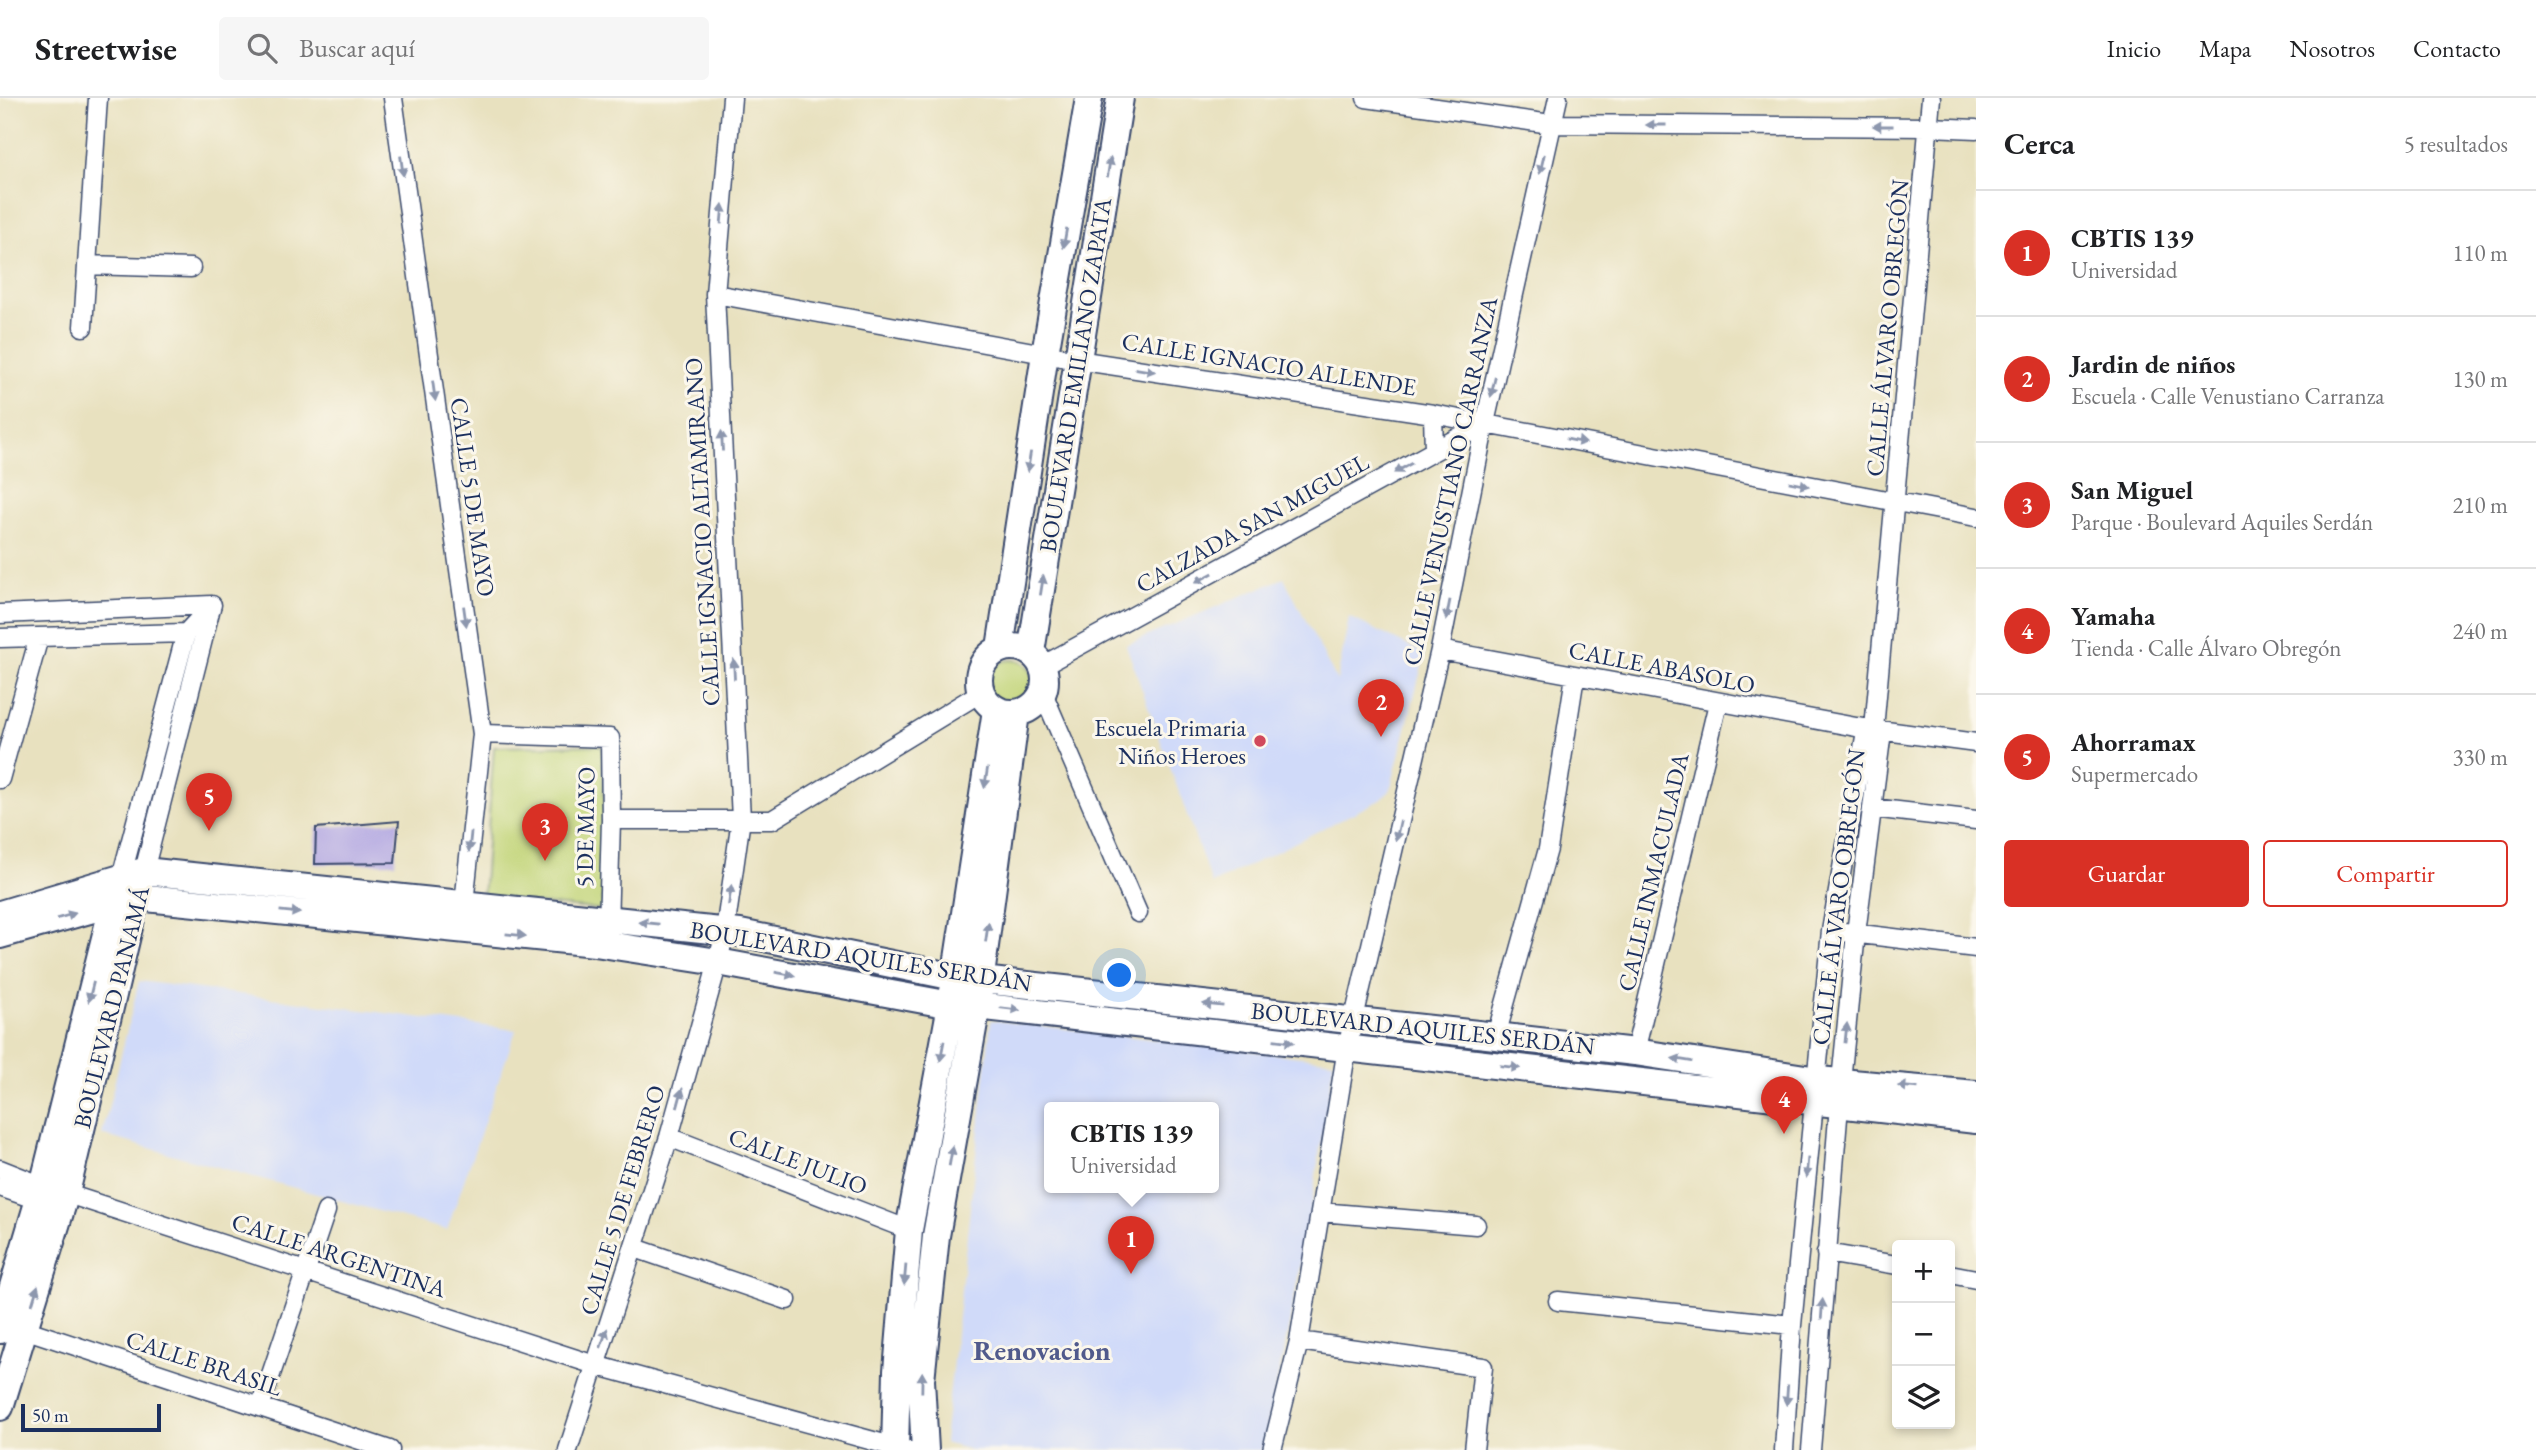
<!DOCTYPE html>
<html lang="es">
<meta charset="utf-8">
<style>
body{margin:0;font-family:"EB Garamond",serif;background:#f6f6f6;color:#202124}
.controls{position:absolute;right:21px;bottom:21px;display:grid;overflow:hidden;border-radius:7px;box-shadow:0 4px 10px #0003}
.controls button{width:63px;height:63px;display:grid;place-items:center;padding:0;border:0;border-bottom:2px solid #e0e0e0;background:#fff;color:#202124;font:35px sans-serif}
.scale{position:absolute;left:21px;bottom:18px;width:140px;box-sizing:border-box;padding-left:7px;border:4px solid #1b2f5e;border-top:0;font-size:19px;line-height:24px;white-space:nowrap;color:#1b2f5e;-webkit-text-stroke:5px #fbf7ec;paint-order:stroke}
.you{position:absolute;left:1120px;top:878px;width:24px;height:24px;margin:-18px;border:5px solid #fff;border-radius:50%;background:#1a73e8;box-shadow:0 0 0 10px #1a73e833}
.badge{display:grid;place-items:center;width:46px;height:46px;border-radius:50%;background:#d93025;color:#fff;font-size:23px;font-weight:700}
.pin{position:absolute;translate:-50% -58px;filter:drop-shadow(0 2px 4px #0008)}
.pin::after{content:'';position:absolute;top:37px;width:24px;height:21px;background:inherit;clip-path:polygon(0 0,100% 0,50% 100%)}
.popup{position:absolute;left:1044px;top:1004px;width:175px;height:91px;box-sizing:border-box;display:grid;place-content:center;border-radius:7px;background:#fff;filter:drop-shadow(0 2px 5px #0005);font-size:23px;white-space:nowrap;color:#757577}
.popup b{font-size:26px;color:#202124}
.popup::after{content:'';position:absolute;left:50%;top:100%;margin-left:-14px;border:14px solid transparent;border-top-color:#fff}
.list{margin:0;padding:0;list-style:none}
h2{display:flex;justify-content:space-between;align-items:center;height:91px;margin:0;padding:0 28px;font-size:30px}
h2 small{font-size:23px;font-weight:400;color:#757577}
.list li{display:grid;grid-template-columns:46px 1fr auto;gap:21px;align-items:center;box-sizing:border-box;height:126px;padding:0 28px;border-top:2px solid #e0e0e0}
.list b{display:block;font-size:26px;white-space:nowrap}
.list p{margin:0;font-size:23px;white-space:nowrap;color:#757577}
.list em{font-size:23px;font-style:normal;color:#757577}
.actions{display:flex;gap:14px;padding:21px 28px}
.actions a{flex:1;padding:16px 0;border:2px solid #d93025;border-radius:7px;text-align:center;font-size:24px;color:#d93025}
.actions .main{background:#d93025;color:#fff}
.icon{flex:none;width:38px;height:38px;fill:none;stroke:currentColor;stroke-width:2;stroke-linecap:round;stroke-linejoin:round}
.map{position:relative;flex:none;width:1976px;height:1352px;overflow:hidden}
header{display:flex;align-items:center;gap:42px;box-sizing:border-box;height:98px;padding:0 35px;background:#fff;border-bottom:2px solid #e0e0e0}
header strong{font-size:33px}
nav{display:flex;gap:38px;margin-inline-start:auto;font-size:24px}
.search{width:490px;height:63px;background:#f6f6f6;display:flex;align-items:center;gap:18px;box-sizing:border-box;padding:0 24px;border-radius:7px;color:#757577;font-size:26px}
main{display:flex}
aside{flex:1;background:#fff}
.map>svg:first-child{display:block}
.built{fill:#d0daf9;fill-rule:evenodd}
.green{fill:#c1d477;stroke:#6e826a;stroke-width:2}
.building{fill:#b4a9e2}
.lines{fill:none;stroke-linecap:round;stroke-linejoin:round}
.street-casing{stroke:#3a4a6d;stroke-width:21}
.secondary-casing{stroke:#3a4a6d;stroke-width:30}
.street{stroke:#fff;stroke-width:18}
.secondary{stroke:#fff;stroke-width:26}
.oneway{fill:#8d97ae}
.poi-dot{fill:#d1495b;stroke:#fbf7ec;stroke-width:2.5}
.labels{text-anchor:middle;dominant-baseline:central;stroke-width:6;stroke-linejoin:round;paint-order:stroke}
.street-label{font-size:24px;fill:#1b2f5e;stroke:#fbf7ec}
.poi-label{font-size:24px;fill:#1b2f5e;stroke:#fbf7ec;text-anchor:end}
.quarter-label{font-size:28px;font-weight:bold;fill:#515a8c;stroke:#fbf7ec}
</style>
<header>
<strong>Streetwise</strong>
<div class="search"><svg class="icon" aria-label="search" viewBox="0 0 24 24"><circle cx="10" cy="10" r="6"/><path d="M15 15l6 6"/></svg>Buscar aquí</div>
<nav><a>Inicio</a><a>Mapa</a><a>Nosotros</a><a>Contacto</a></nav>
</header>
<main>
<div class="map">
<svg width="1976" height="1352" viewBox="0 0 1976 1352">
<rect width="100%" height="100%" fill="#fbf7ec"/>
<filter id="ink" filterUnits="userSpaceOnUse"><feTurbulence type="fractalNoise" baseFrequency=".0143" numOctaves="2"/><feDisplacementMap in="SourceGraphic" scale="14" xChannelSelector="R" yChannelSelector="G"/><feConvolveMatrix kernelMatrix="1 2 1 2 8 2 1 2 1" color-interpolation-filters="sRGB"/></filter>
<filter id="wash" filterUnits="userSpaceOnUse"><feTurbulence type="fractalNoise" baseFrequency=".00686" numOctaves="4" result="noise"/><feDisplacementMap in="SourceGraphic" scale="28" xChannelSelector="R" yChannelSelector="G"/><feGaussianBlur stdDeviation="1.57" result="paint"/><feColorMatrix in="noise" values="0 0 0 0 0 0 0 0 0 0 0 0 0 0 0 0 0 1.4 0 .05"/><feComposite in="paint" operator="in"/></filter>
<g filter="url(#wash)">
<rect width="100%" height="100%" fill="#e8e1bf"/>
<path class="built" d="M1284 480 1337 583 1349 519 1425 556 1390 693 1380 702 1212 786 1126 547Z
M139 883 516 932 447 1132 102 1037Z
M991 922 1334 963 1310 1115 1287 1238 1262 1352H971L944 1345ZM1049 1010H1213V1090H1049Z"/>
<path class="green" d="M988 585a23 23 0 1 1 46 0a23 23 0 1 1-46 0Z
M602 647 605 726 602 812 483 800 494 649Z"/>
<g id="blocks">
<path class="building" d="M399 723 395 765 315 766 316 730Z"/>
</g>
</g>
<g filter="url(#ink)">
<use href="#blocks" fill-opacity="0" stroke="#3a4a6d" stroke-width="2"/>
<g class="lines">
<defs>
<path id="street" d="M393 0 482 636 463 815
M1366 0 1551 26 1929 29 1976 31
M87 167 191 170
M715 196 1077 262 1433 316 1976 419
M83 229 98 0
M1433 316 1434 353
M0 516 212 507
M0 540 186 535
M1440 552 1856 629 1976 645
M1042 568 1485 325
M1043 595 1138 815
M482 636 610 640 611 722 608 830
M0 681 39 539
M1872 710 1976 722
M611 722H772L980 595
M144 773 211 510
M121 780 186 535 212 507
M1844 834 1976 850
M1496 938 1548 751 1575 578
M1635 954 1718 605
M669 1039 909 1132
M0 1071 43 1088 595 1267 906 1352
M0 1089 46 1105
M1320 1114 1476 1127
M635 1150 787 1202
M1826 1155 1897 1167
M1950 1176 1976 1181
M1558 1203 1792 1227
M15 1228 390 1352
M1299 1243 1483 1269 1474 1352
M260 1309 326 1113
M568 1352 669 1039 718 864 725 833 741 721 715 196 732 0
M1272 1352 1299 1243 1347 950 1440 552 1485 325 1558 0
M1784 1352 1792 1227 1831 833 1865 639 1874 631
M1811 1352 1841 983 1856 835 1881 641 1874 631 1931 0"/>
<path id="secondary" d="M979 582a33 33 0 1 1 66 0a33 33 0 1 1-66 0Z
M1000 550 1045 256 1089 0
M1031 554 1120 0
M0 816 144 773 740 835 955 879 1496 938 1635 954 1818 982 1976 996
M0 837 136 799 595 845 718 864 951 907 977 908 1976 1022
M0 1232 43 1088 117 792
M0 1309 66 1095 139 787
M895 1352 897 1273 909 1132 951 907 996 612
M925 1352 921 1282 936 1138 977 908 1016 615"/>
</defs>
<use href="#street" class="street-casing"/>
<use href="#secondary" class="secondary-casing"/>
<use href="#street" class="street"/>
<use href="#secondary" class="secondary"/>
</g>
<defs><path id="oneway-solid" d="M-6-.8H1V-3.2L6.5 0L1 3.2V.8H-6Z" transform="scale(1.75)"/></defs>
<g class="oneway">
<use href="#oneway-solid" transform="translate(1656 27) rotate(-180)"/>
<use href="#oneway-solid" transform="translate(1883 28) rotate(-180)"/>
<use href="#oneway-solid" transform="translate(1542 66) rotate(103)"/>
<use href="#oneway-solid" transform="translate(402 68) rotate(82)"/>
<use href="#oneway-solid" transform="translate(1109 69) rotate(-81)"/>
<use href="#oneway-solid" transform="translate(722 116) rotate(-85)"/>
<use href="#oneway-solid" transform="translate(1065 140) rotate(100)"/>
<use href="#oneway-solid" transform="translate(1145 272) rotate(9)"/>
<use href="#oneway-solid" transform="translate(1493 289) rotate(103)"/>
<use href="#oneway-solid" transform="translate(434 293) rotate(82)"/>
<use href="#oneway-solid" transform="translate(722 343) rotate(-93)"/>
<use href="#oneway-solid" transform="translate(1576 343) rotate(11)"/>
<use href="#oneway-solid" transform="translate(1029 364) rotate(99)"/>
<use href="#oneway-solid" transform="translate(1403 370) rotate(151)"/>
<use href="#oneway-solid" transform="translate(1799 386) rotate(11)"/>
<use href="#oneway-solid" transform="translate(1204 480) rotate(151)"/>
<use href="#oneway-solid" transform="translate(1042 487) rotate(-81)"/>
<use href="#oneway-solid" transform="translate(1448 512) rotate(101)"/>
<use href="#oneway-solid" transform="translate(465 518) rotate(82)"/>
<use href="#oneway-solid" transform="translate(734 571) rotate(-93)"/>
<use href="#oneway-solid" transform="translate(986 680) rotate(99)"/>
<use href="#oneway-solid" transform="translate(1398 733) rotate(103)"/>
<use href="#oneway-solid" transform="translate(470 744) rotate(96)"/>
<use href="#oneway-solid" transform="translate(730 797) rotate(-82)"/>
<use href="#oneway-solid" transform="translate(290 814) rotate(6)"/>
<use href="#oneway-solid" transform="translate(66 818) rotate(-16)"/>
<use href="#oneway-solid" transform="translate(649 825) rotate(-174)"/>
<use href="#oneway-solid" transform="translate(987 834) rotate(-82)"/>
<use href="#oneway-solid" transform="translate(516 837) rotate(6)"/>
<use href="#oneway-solid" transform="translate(785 876) rotate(10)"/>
<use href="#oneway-solid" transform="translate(91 894) rotate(104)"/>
<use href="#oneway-solid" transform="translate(1213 907) rotate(-174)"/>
<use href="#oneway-solid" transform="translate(1010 911) rotate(7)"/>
<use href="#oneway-solid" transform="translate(1846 935) rotate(-84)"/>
<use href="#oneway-solid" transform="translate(1284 943) rotate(7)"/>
<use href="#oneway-solid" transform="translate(942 953) rotate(101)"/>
<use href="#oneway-solid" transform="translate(1682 962) rotate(-171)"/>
<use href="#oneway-solid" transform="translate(1510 969) rotate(7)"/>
<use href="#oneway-solid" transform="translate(1908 989) rotate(-175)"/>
<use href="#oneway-solid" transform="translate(680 1000) rotate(-75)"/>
<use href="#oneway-solid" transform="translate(951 1058) rotate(-80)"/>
<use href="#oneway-solid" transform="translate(1807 1070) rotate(95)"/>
<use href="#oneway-solid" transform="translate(905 1177) rotate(95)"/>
<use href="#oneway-solid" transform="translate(35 1197) rotate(-73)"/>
<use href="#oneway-solid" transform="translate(1822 1211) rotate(-86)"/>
<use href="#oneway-solid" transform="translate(604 1240) rotate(-71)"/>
<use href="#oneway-solid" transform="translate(922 1284) rotate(-89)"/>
<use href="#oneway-solid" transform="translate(1787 1297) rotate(94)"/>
</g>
</g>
<circle class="poi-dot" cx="1260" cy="643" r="7"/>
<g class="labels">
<g class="street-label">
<text transform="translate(1887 230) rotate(-85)">CALLE ÁLVARO OBREGÓN</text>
<text transform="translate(1269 266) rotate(9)">CALLE IGNACIO ALLENDE</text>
<text transform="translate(1075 277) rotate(-81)">BOULEVARD EMILIANO ZAPATA</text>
<text transform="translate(1450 383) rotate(-78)">CALLE VENUSTIANO CARRANZA</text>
<text transform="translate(473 399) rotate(82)">CALLE 5 DE MAYO</text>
<text transform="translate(1252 425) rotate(-29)">CALZADA SAN MIGUEL</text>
<text transform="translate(702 434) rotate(-93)">CALLE IGNACIO ALTAMIRANO</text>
<text transform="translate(1662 569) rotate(11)">CALLE ABASOLO</text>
<text transform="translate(585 729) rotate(-89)">5 DE MAYO</text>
<text transform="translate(1653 774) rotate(-77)">CALLE INMACULADA</text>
<text transform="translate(1838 799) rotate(-83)">CALLE ÁLVARO OBREGÓN</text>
<text transform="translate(861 858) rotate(9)">BOULEVARD AQUILES SERDÁN</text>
<text transform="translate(111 909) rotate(-76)">BOULEVARD PANAMÁ</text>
<text transform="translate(1423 930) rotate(6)">BOULEVARD AQUILES SERDÁN</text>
<text transform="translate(798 1063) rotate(21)">CALLE JULIO</text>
<text transform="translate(622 1102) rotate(-73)">CALLE 5 DE FEBRERO</text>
<text transform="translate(339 1157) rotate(18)">CALLE ARGENTINA</text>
<text transform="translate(204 1265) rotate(18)">CALLE BRASIL</text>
</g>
<g class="poi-label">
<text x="1246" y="629">Escuela Primaria<tspan x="1246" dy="28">Niños Heroes</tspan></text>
</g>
<g class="quarter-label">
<text x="1042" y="1252">Renovacion</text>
</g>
</g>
</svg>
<div class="controls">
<button>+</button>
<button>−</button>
<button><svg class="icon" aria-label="layers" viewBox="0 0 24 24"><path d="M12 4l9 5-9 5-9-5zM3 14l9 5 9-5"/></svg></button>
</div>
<div class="scale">50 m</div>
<div class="you"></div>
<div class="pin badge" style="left:1131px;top:1176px">1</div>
<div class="popup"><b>CBTIS 139</b>Universidad</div>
<div class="pin badge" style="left:1381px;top:639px">2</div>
<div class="pin badge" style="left:545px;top:763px">3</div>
<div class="pin badge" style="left:1784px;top:1036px">4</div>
<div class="pin badge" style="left:209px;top:733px">5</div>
</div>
<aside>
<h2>Cerca<small>5 resultados</small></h2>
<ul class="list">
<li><span class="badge">1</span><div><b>CBTIS 139</b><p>Universidad</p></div><em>110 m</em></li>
<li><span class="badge">2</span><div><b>Jardin de niños</b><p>Escuela · Calle Venustiano Carranza</p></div><em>130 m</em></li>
<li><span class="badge">3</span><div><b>San Miguel</b><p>Parque · Boulevard Aquiles Serdán</p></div><em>210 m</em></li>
<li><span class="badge">4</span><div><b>Yamaha</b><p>Tienda · Calle Álvaro Obregón</p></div><em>240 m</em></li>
<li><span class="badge">5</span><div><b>Ahorramax</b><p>Supermercado</p></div><em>330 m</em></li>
</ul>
<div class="actions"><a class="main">Guardar</a><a>Compartir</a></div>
</aside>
</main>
